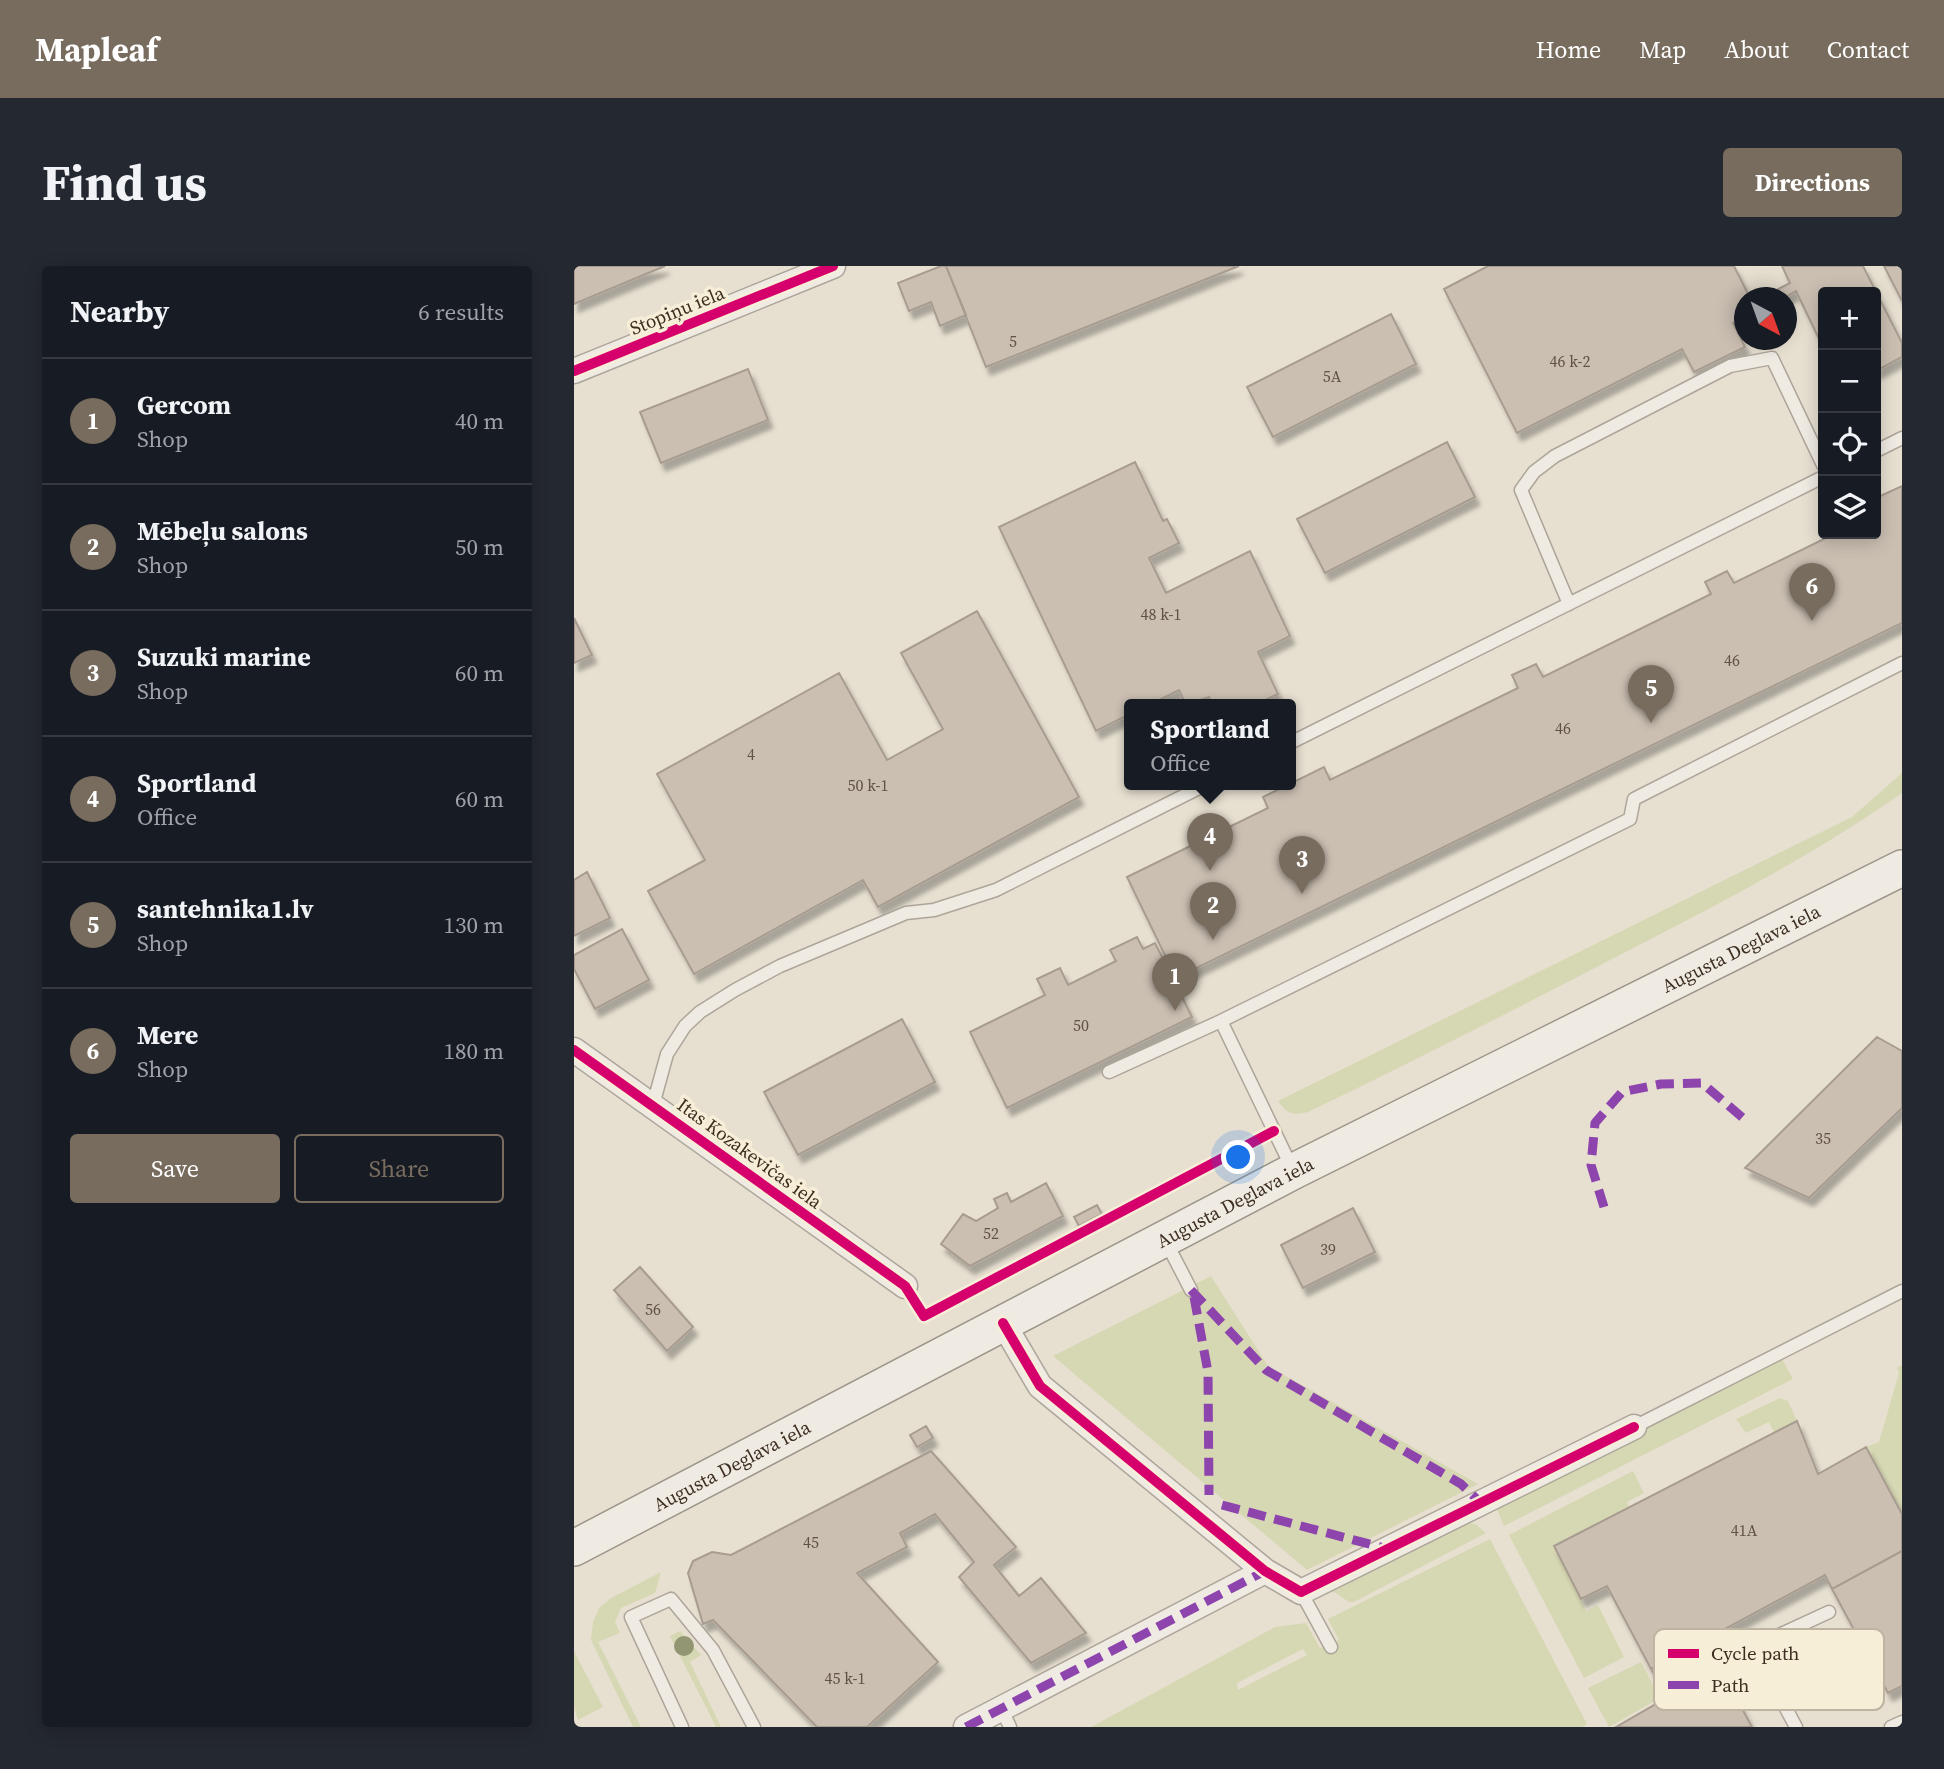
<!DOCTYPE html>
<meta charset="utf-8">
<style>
body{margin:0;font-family:"Source Serif 4",serif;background:#242831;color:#f1f3f6}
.controls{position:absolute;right:21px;top:21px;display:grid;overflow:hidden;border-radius:7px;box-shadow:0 4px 18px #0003}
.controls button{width:63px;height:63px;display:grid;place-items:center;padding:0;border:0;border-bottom:2px solid #363941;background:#171b24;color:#f1f3f6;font:35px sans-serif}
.compass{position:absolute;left:1160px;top:21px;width:63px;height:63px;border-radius:50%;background:#171b24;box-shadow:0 4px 18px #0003;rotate:139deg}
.you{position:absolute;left:665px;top:892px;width:24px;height:24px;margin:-18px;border:5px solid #fff;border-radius:50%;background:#1a73e8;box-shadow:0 0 0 10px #1a73e833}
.badge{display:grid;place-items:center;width:46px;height:46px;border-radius:50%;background:#786c5e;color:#fff;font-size:23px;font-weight:700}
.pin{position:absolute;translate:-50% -58px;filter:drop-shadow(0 2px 4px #0008)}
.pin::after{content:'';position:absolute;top:37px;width:24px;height:21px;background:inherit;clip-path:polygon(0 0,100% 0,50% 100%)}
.popup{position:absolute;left:550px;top:433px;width:172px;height:91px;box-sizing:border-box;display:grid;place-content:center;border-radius:7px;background:#171b24;filter:drop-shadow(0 2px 5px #0005);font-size:23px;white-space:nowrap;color:#9ea1a6}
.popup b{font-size:26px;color:#f1f3f6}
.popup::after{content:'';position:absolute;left:50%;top:100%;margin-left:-14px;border:14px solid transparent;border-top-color:#171b24}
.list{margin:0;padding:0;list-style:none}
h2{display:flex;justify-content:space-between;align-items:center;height:91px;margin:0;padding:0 28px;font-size:30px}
h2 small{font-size:23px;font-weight:400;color:#9ea1a6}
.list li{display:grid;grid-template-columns:46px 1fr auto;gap:21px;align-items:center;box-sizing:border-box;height:126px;padding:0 28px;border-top:2px solid #363941}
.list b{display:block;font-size:26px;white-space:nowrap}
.list p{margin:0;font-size:23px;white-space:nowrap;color:#9ea1a6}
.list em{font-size:23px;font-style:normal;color:#9ea1a6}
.actions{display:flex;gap:14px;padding:21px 28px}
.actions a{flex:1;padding:16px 0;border:2px solid #786c5e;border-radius:7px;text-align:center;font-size:24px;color:#786c5e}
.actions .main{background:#786c5e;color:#fff}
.icon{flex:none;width:38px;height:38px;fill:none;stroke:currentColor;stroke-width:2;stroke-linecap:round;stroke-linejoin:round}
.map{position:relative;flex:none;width:1328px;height:1461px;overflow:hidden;border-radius:7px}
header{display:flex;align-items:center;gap:42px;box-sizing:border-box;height:98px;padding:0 35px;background:#786c5e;color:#fff}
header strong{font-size:33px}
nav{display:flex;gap:38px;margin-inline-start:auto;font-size:24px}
.intro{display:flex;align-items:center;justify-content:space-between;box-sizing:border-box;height:168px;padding:0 42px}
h1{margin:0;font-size:49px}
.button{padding:18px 32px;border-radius:7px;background:#786c5e;color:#fff;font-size:24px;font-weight:700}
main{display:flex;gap:42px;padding:0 42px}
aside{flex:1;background:#171b24;border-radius:7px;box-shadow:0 4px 18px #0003}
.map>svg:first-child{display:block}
.green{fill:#d6d7b3;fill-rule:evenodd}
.building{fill:#cbbfb2;stroke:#a89c90;stroke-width:2;filter:url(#shadow)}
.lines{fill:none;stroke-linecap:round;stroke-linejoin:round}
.lane-casing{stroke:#ada599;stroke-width:15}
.street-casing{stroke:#ada599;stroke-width:27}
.secondary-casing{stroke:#9c958a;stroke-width:38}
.lane{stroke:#efebe3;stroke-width:12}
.street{stroke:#efebe3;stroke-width:24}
.secondary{stroke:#efebe3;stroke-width:35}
.quiet{stroke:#8e44ad;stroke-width:9;stroke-dasharray:18 9;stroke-linecap:butt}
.cycleway-casing{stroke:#f7eed8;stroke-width:15}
.cycleway{stroke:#d6006c;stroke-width:10}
.tree{fill:#929673}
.labels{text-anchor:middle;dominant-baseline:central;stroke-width:7;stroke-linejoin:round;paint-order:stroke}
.number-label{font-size:16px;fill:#605244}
.street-label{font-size:19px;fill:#3d2e20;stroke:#f7eed8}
.key{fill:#f7eed8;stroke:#bfb4a1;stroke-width:2}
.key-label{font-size:19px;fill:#3d2e20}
</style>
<header>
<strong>Mapleaf</strong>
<nav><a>Home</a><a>Map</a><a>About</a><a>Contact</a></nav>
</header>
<div class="intro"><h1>Find us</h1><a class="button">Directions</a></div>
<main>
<aside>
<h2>Nearby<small>6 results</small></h2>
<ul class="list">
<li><span class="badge">1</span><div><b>Gercom</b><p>Shop</p></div><em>40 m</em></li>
<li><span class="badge">2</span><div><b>Mēbeļu salons</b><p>Shop</p></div><em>50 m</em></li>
<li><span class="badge">3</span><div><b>Suzuki marine</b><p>Shop</p></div><em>60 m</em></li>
<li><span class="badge">4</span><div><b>Sportland</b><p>Office</p></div><em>60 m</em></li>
<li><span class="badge">5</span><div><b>santehnika1.lv</b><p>Shop</p></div><em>130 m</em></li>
<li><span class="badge">6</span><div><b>Mere</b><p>Shop</p></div><em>180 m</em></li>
</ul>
<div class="actions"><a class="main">Save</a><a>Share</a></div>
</aside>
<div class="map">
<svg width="1328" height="1461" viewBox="0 0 1328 1461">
<defs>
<filter id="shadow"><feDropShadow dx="4.5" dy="8" stdDeviation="2" flood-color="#0004"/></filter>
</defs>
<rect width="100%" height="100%" fill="#e7e0d1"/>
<path class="green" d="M1328 507V527C1237 591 1141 640 1042 691 940 744 838 796 734 846 719 850 713 848 704 835L1278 551Z
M637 1010 694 1100 904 1218 733 1304 479 1090Z
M1208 1093 1219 1113 930 1260 921 1239Z
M1328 1099V1248L1292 1181 1305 1176 1325 1107 1323 1102Z
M1206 1132 1214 1135 1223 1155 1200 1166 1195 1156 1172 1167 1162 1153Z
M1059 1205 1070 1227 1053 1236 1055 1241 981 1280 1012 1345 1024 1339 1050 1391 1010 1412 935 1269Z
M894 1257 901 1258 912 1267 780 1336H775L757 1324 880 1261Z
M916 1273 1013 1458 1008 1461H517L701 1361 732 1357 746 1382 765 1374 754 1353ZM729 1383 733 1389 664 1424 663 1417Z
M87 1306 81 1327 47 1342 41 1356 46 1367 24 1376 67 1461H59L17 1374 19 1356 25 1342 37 1332Z
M106 1365 127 1389 116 1396 147 1461H142L96 1370Z
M0 1385 29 1441 4 1454 0 1441Z
M1067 1396 1086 1432 1035 1461 1014 1422Z"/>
<path class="building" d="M0 0H91L0 38Z
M367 0H372L392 49 366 60 357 36 335 45 324 17Z
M372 0H665L412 101Z
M914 0H1160L1176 32H1170V52L1159 57 1171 81 1120 106 1108 83 943 167 870 23Z
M1208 0H1289L1328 77V91L1302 105V26H1249V81L1222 25 1210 32H1187L1216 17Z
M1310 0H1328V35Z
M817 48 842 98 699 171 673 121Z
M174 103 194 154 87 197 66 146Z
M873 176 901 231 751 307 723 253Z
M561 196 589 255 593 253 605 277 575 292 592 327 676 285 716 370 684 386 704 428 681 439H639L635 431 612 439 605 424 575 439H556V448L522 465 425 261Z
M1328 220V357L602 712 553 611 694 542 689 531 750 501 756 514 944 422 938 409 962 398 969 411 1137 328 1131 316 1153 305 1160 317 1260 268H1302V232Z
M403 345 505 531 304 641 289 614 120 708 74 625 131 594 83 508 265 407 313 494 369 463 327 387Z
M0 352 18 389 0 397Z
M13 606 36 652 0 670V614Z
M48 663 75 714 21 743 0 703V689Z
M563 671 569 683 581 677 618 751 433 842 396 766 471 729 463 713 486 702 494 719 542 695 536 684Z
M328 753 361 816 224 889 190 826Z
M1303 771 1328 785V842L1235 932 1171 902Z
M472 917 489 950 396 1000 367 978 389 948 402 955 424 942 420 933 433 927 437 936Z
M523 939 528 948 505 960 500 951Z
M779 942 801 986 729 1022 707 979Z
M66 1001 119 1061 93 1085 40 1024Z
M1223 1155 1244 1208 1292 1181 1328 1248V1285L1258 1323 1251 1309 1077 1403 1033 1320 1007 1333 980 1280Z
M352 1160 359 1172 343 1181 336 1169Z
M357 1185 442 1281 420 1299 445 1330 467 1312 512 1367 457 1397 385 1311 400 1296 361 1248 326 1267 333 1281 283 1307 364 1396 293 1461H243L139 1354 129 1358 114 1307 119 1295 138 1286 157 1289Z
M1328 1285V1420L1314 1427 1258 1323Z
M1130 1372 1178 1461H1042L1092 1432 1077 1403Z"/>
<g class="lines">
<defs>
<path id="lane" d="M1302 185 1328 172
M995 338 947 224 960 206 981 190 1156 100 1198 92 1249 199
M716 477 1249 211
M535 806 647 755
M79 839 93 788 111 760 126 746 161 724 206 700 332 647 360 644 422 624 631 519
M718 902 647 755 1056 553 1060 533 1328 397
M591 974 617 1024
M1060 1161 1328 1025
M727 1326 757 1381
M428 1444 436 1461
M108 1461 57 1351 97 1333 139 1384 180 1461
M1222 1461 1179 1381 1255 1346
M1317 1461 1328 1456"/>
<path id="street" d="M0 105 259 0
M0 784 331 1020
M429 1057 466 1120 691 1305 727 1326 1060 1161
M392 1461 691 1305"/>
<g id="secondary">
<path id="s1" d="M0 1282 720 905 1328 602"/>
</g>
</defs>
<use href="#lane" class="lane-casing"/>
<use href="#street" class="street-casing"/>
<use href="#secondary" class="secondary-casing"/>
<use href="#lane" class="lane"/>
<use href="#street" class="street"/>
<use href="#secondary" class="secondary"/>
<path class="quiet" d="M1030 941 1017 899 1021 857 1048 826 1087 818 1128 817 1169 852
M617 1024 692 1104 887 1218 907 1237
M620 1031 634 1106 635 1229
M648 1239 814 1283
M392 1461 691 1305"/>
<defs>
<path id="cycleway" d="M0 105 259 0
M0 784 331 1020 350 1050 700 865
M429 1057 466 1120 691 1305 727 1326 1060 1161"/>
</defs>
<use href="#cycleway" class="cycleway-casing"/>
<use href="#cycleway" class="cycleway"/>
</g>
<circle class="tree" cx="110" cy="1380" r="10"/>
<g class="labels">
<g class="number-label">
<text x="439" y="75">5</text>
<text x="996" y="95">46 k-2</text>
<text x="758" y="110">5A</text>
<text x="587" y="348">48 k-1</text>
<text x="1158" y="394">46</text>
<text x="989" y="462">46</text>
<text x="177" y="488">4</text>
<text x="294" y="519">50 k-1</text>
<text x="507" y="759">50</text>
<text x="1249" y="872">35</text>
<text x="417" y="967">52</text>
<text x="754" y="983">39</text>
<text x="79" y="1043">56</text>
<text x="1170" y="1264">41A</text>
<text x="237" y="1276">45</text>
<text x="271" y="1412">45 k-1</text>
</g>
<g class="street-label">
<text transform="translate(103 44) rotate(-22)">Stopiņu iela</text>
<text stroke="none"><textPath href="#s1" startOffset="1312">Augusta Deglava iela</textPath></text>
<text transform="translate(176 887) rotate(36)">Itas Kozakevičas iela</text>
<text stroke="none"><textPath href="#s1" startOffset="746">Augusta Deglava iela</textPath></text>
<text stroke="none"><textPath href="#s1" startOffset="178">Augusta Deglava iela</textPath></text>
</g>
</g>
<rect x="1080" y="1363" width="230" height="81" rx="10" class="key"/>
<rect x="1094" y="1383" width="31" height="9" fill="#d6006c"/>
<rect x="1094" y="1415" width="31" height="8" fill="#8e44ad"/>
<g class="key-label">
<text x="1137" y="1394">Cycle path</text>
<text x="1137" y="1426">Path</text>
</g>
</svg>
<div class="controls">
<button>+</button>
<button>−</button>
<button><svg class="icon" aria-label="locate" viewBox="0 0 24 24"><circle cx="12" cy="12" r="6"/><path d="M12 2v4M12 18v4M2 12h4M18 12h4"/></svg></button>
<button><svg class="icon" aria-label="layers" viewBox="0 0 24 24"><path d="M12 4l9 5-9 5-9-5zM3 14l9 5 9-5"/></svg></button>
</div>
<svg class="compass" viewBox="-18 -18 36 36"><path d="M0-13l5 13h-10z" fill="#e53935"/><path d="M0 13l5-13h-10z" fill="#9ea1a6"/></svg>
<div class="you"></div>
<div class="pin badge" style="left:601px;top:745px">1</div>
<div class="pin badge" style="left:639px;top:674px">2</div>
<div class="pin badge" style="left:728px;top:628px">3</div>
<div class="pin badge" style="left:636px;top:605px">4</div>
<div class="popup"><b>Sportland</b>Office</div>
<div class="pin badge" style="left:1077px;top:457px">5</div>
<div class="pin badge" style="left:1238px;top:355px">6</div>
</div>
</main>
